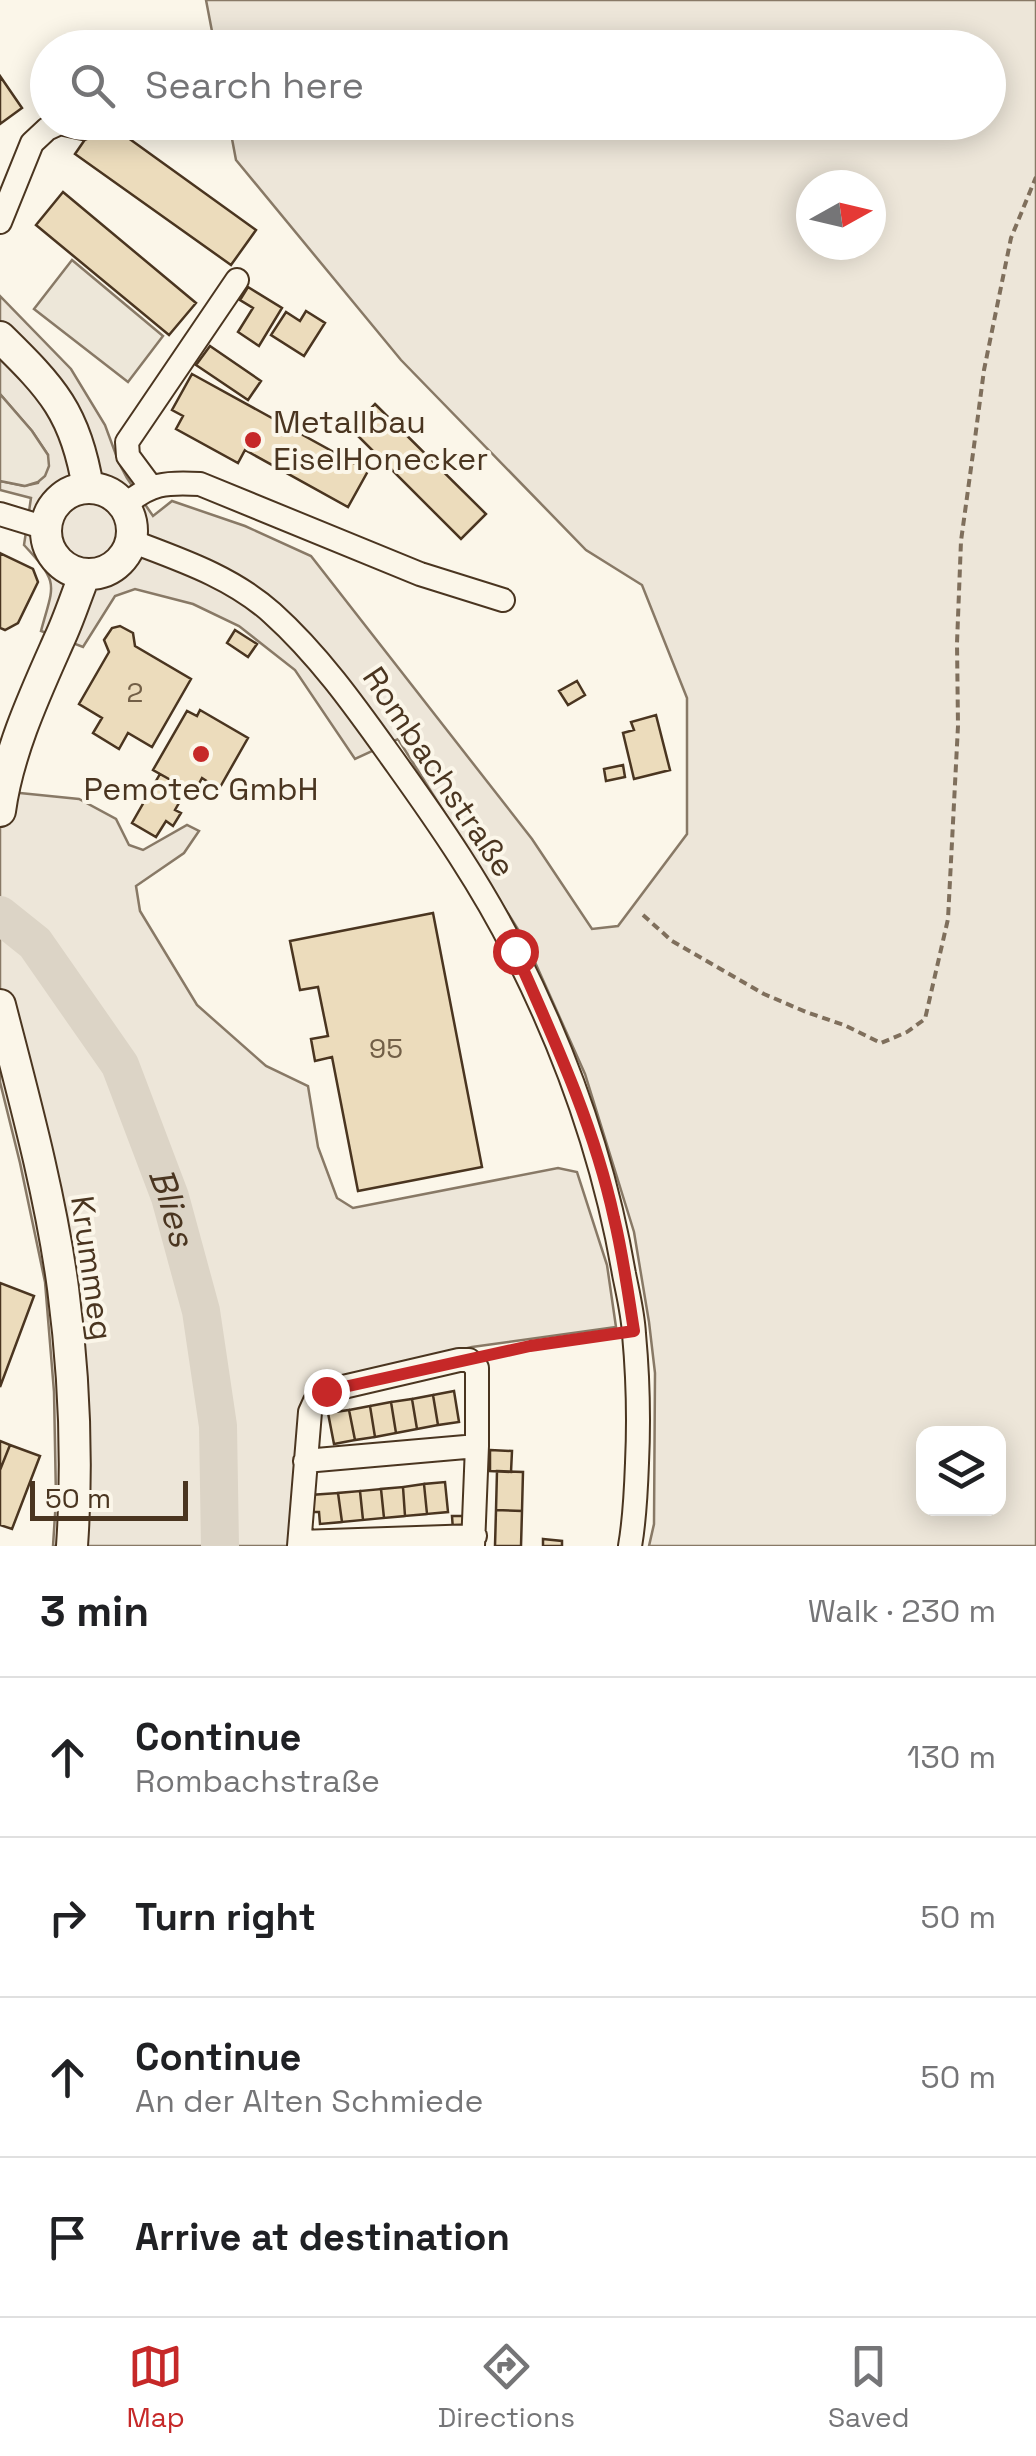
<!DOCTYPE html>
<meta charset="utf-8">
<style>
body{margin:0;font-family:"Space Grotesk",sans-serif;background:#f2f2f2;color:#202124}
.controls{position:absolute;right:30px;bottom:30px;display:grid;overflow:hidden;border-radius:20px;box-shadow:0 5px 25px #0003}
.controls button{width:90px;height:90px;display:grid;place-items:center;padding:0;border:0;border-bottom:2px solid #e0e0e0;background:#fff;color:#202124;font:50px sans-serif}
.compass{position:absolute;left:796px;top:170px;width:90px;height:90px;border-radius:50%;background:#fff;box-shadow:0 5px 25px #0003;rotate:82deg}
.scale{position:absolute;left:30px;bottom:25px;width:158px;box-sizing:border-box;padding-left:10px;border:5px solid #4a3520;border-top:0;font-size:28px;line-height:35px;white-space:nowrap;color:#4a3520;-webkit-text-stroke:8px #fbf6e9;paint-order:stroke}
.stop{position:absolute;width:30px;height:30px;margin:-22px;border:8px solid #c62828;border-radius:50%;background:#fff}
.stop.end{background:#c62828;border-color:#fff;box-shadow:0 2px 10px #0008}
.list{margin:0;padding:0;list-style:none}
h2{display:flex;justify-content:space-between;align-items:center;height:130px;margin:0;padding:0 40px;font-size:42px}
h2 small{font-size:32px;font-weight:400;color:#757577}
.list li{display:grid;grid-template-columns:65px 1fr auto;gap:30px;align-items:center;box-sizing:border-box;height:160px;padding:0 40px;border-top:2px solid #e0e0e0}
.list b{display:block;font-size:38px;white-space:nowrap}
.list p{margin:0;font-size:32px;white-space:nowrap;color:#757577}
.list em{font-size:32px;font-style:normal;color:#757577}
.icon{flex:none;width:55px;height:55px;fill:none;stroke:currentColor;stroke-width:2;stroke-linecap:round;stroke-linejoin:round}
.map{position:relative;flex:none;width:1036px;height:1546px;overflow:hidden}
.search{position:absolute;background:#fff;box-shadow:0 5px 25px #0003;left:30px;right:30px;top:30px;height:110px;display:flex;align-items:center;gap:25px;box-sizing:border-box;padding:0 35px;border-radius:55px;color:#757577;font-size:38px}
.sheet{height:770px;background:#fff}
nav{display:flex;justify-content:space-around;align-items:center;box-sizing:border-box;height:140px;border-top:2px solid #e0e0e0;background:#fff;font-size:28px;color:#757577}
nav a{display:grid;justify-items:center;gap:5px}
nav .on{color:#c62828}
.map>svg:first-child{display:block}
.green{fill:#ede6d9;stroke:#887966;stroke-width:2.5;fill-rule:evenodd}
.parking{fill:#ede7d9;stroke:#887966;stroke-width:2.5}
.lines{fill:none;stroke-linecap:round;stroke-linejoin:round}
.river{stroke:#dcd4c6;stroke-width:38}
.building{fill:#ecdcbc;stroke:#4a3520;stroke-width:2.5}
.minor-casing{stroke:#4a3520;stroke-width:26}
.major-casing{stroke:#4a3520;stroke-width:34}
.path{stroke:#7f6f5c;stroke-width:4;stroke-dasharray:8 5;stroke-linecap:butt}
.minor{stroke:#fbf6e9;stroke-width:22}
.major{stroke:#fbf6e9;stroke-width:30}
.route{stroke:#c62828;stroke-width:12}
.poi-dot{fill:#c62828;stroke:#fbf6e9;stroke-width:4}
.labels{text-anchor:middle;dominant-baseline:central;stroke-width:8;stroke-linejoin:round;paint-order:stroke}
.number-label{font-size:28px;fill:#725f47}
.poi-label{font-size:32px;fill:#4a3520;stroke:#fbf6e9;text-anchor:start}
.street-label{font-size:32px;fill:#4a3520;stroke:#fbf6e9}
.water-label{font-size:35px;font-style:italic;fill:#4a3520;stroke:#fbf6e9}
</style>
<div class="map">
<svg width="1036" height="1546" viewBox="0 0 1036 1546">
<rect width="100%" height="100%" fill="#fbf6e9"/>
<path class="green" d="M206 0H1036V1546H649L654 1524 655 1373 649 1322 634 1232 585 1074 526 942 398 739 355 759 295 670 239 626 193 604 135 589 115 596 83 647 41 631C54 583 60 584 24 545L31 498 0 490V481L24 486 38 483 48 455 32 431 0 394V296L71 369 105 425 119 463 127 478 153 516 172 501 245 526 311 556 532 839 592 929 618 926 687 834V698L642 585 586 550 401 360 236 160 229 123 988 122V48L215 47ZM811 185H871V245H811ZM924 1434H998V1508H924Z
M0 791 79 799 116 819 129 845 143 850 187 825 199 831 184 853 136 886 140 911 197 1005 266 1066 308 1086 318 1147 337 1198 353 1208 558 1168 577 1172 607 1265 616 1327 472 1347 309 1385 294 1546H53L56 1499 54 1392 45 1282 20 1163 0 1082Z"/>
<path class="parking" d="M72 260 163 336 128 382 34 309Z
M0 394 32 431 48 455 49 466 45 476 38 482 25 486 0 481Z"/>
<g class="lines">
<path class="river" id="s1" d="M0 915 35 943 120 1065 170 1197 201 1311 218 1426 220 1546"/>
</g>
<path class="building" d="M0 76 22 108 0 124Z
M97 122H106L256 230 231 265 75 154Z
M63 192 196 303 169 335 36 225Z
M248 287 282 308 259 346 238 332 253 308 240 300Z
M306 311 325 323 304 356 271 335 286 312 300 321Z
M210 346 261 381 248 400 196 365Z
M192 374 368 471 348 507 245 450 238 463 176 429 183 416 172 410Z
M375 404 486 514 461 539 351 429Z
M0 553 33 569 38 582 18 623 5 630 0 628Z
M120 626 133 633 135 646 191 679 152 747 128 733 119 749 93 733 102 718 79 704 109 652 104 640 112 628Z
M235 630 257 644 248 657 227 643Z
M577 681 585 695 568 705 559 691Z
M200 710 248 738 219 789 202 778 194 793 153 770 187 711 197 716Z
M656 715 670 770 634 779 623 733 634 730 631 722Z
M623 765 625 777 606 781 604 769Z
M160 774 187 789 175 810 181 813 173 826 166 821 156 837 132 823Z
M433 913 482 1167 358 1191 332 1057 315 1061 311 1039 328 1036 318 987 300 990 290 941Z
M0 1283 34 1296 0 1387Z
M454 1391 459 1422 438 1425 433 1395Z
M433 1395 438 1425 417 1429 412 1399Z
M412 1399 417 1429 396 1433 391 1402Z
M391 1402 396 1433 375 1437 370 1406Z
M370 1406 375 1437 355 1440 349 1410Z
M349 1410 355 1440 334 1444 328 1413Z
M0 1441 10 1445 0 1470Z
M10 1445 40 1456 12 1529 0 1525V1470Z
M490 1450 512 1451 511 1472 490 1471Z
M497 1471 523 1472 522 1511 496 1510Z
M445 1482 448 1512 427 1514 424 1484Z
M424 1484 427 1514 405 1516 403 1487Z
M403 1487 405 1516 384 1518 381 1489Z
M381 1489 384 1518 363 1520 360 1491Z
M360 1491 363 1520 342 1522 338 1493Z
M338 1493 342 1522 320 1524 319 1512H311L310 1495Z
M496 1510 522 1511 521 1546H495Z
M452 1516H463L464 1529 453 1530Z
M543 1539 562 1541V1546H543Z"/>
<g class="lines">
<defs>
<path id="minor" d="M0 222 32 143 47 129 60 123 83 128
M151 487 128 456 127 442 237 280
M124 506C150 483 166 482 200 484L420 574 503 600
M0 514 46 528
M131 541C181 560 232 577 272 613 321 657 359 712 397 765 440 825 482 886 515 952 566 1052 605 1163 624 1274 628 1294 633 1314 634 1334 638 1377 639 1420 637 1463 636 1491 635 1518 630 1546
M305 1461 477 1446
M300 1542 475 1536
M299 1546 310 1412 315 1401 326 1391 459 1360H469L477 1368V1446L473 1546"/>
<path id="major" d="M0 337C52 388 76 413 88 488
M46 531a43 43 0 1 1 86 0a43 43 0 1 1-86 0Z
M0 811C8 752 35 694 59 640 69 619 76 596 85 574
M0 1005C24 1098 50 1192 63 1288 74 1373 78 1460 72 1546"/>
</defs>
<use href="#minor" class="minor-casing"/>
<use href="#major" class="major-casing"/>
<path class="path" d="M643 915 672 941 764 994 806 1012 844 1025 881 1043 907 1032 925 1019 948 919 958 726 957 643 961 541 974 446 984 370 1011 238 1036 177
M494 1355 529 1346 612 1334"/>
<use href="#minor" class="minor"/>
<use href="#major" class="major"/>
</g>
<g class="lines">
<path class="route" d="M326 1391 530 1346 634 1331C628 1293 623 1255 614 1218 594 1125 553 1037 515 951"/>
</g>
<g class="poi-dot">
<circle cx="253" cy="440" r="10"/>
<circle cx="201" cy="754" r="10"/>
</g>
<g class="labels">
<g class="number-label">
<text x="135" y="692">2</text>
<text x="386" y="1048">95</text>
</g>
<g class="poi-label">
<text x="273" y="422">Metallbau<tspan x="273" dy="37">EiselHonecker</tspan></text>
<text x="201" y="789" text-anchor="middle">Pemotec GmbH</text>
</g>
<g class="street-label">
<text transform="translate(439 772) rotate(56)">Rombachstraße</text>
<text transform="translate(92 1268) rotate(82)">Krummeg</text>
</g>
<g class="water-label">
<text stroke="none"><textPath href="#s1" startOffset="345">Blies</textPath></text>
</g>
</g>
</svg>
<div class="controls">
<button><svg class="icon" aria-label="layers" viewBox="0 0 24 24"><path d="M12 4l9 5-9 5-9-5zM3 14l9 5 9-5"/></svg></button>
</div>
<svg class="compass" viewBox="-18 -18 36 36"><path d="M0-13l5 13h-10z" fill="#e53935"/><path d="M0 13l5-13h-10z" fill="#757577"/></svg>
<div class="scale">50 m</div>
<div class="stop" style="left:515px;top:951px"></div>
<div class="stop end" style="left:326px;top:1391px"></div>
<div class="search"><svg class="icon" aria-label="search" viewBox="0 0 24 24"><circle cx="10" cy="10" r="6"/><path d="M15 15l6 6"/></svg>Search here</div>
</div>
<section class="sheet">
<h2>3 min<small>Walk · 230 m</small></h2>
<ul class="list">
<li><svg class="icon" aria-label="ahead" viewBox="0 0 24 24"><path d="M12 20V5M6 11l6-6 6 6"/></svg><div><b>Continue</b><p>Rombachstraße</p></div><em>130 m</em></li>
<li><svg class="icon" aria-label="right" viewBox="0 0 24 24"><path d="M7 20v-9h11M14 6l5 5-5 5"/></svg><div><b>Turn right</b></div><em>50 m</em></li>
<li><svg class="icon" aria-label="ahead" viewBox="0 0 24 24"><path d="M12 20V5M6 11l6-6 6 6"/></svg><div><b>Continue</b><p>An der Alten Schmiede</p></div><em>50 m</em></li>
<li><svg class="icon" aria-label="arrive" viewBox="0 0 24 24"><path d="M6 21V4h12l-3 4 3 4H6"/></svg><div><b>Arrive at destination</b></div></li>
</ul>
</section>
<nav>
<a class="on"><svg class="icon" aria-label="map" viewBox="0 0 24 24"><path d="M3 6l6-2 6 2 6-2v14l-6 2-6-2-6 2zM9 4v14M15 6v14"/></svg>Map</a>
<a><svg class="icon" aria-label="directions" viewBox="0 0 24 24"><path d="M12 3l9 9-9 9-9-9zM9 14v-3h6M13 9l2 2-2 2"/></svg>Directions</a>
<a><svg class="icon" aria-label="saved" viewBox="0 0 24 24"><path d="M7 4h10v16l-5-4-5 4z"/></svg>Saved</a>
</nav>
